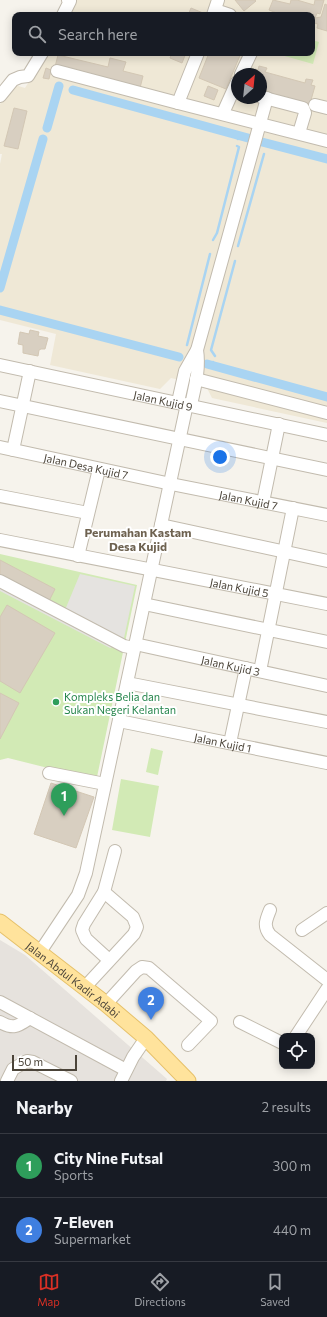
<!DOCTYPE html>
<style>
body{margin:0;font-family:Commissioner,sans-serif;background:#242831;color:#f1f3f6}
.controls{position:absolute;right:12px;bottom:12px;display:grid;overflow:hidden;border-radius:8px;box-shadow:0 2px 10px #0003}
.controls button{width:36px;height:36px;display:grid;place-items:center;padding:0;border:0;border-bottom:1px solid #363941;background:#171b24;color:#f1f3f6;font:20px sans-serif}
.compass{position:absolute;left:231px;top:68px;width:36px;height:36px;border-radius:50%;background:#171b24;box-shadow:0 2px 10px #0003;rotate:27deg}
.scale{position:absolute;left:12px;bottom:10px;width:65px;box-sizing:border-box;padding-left:4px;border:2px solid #4b4439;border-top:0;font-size:11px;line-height:14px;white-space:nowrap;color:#4b4439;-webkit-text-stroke:3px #fff;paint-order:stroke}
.you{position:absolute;left:220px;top:457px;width:14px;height:14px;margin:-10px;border:3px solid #fff;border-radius:50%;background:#1a73e8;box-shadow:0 0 0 6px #1a73e833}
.badge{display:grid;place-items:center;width:26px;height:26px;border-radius:50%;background:#d93025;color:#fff;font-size:13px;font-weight:700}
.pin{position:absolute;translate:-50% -33px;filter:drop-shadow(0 1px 2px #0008)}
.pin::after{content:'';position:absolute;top:21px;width:14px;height:12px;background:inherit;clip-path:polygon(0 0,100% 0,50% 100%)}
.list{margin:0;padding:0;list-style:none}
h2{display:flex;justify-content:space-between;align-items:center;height:52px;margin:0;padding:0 16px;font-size:17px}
h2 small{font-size:13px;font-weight:400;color:#9ea1a6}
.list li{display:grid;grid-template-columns:26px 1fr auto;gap:12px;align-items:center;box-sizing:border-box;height:64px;padding:0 16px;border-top:1px solid #363941}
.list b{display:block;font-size:15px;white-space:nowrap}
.list p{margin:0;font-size:13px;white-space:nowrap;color:#9ea1a6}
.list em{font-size:13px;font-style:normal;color:#9ea1a6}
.icon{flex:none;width:22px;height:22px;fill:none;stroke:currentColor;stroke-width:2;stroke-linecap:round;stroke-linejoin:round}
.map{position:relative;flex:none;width:327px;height:1081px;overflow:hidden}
.search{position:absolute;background:#171b24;box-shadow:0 2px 10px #0003;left:12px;right:12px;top:12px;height:44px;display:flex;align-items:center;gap:10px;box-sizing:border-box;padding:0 14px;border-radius:8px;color:#9ea1a6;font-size:15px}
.sheet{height:180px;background:#171b24}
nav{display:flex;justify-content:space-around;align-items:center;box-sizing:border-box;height:56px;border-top:1px solid #363941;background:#171b24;font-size:11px;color:#9ea1a6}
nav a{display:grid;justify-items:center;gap:2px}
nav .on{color:#d93025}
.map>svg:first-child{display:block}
.industrial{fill:#e6e2dd}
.education{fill:#efe8d6;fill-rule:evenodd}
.green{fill:#d2eab5}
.parking{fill:#e5e3e0}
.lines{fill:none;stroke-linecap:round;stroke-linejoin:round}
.stream{stroke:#a9d4f2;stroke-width:2.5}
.canal{stroke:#a9d4f2;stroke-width:9}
.building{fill:#d8cfc1;stroke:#d3c7b4}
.minor-casing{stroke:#c2bbae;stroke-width:14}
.major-casing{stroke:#e6c16a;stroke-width:17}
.minor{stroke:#fff;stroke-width:12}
.major{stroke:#ffe39c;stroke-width:15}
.leisure-dot{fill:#2e9e5b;stroke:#fff;stroke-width:1.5}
.labels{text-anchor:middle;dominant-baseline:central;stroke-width:4;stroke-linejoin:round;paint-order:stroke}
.street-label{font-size:11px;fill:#4b4439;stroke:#fff}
.leisure-label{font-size:11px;fill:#27864d;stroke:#fff;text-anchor:start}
.neighbourhood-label{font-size:12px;font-weight:bold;fill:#6e6250;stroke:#fff}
</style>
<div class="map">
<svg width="327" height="1081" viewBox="0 0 327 1081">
<rect width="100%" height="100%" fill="#f6f3ec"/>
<path class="industrial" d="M0,940L25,955L167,1079L166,1081H0Z"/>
<path class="education" d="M73,0H327V423L212,398L206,386L171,378L160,389L50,365L56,334L0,320V164L2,154H0V104L15,85L25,88L47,53H312V15H66ZM237,74H261V98H237Z"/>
<path class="green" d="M312,40L319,42L313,64L274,53H312Z
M0,554L137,585L97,777L52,769L8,758L0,760Z
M151,748L163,751L158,775L146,772Z
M121,779L159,786L150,837L112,830Z"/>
<path class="parking" d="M80,574L135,586L124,638L111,634L65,610Z
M0,583L117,645L110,648L0,591Z"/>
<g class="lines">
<path class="stream" d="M238,139L239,135
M213,240L217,233L239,147L237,146
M238,246L264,154
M187,345L210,254
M215,356L211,350L235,261
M212,366L213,362"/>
<path class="canal" d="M73,90L248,138
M47,128L59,86
M262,142L327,159
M0,288L43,139
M0,310L179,357
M207,364L327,397"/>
</g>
<path class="building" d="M235,0H255L256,1L244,11Z
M273,0L290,4L291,0H297L314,5L315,0H324L320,14L317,13L315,18L321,17L325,4L327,5V31L317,28L318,24L314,23L312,29V15H282L269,10Z
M191,8L203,13L202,15H188Z
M172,53H186L182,63L170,58Z
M209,53H241L226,89L199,78Z
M58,55L108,67L110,58L126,62L123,71L143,76L140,88L55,67Z
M259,66L267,68L265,72L305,83L306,79L313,80L311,85L315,86L309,107L261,94V74H253L255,69L258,70Z
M46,68L51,70L49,79L43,78Z
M208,86L218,90L214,100L204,96Z
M14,108L27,111L18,149L4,146Z
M30,330L39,332L38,336L48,338L45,349H41L39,350L38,356L23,353V345L18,344L20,332L29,334Z
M0,560L55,589L49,601L0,576Z
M7,605L55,633L20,693L0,681V617Z
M0,693L19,703L0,739Z
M51,783L94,797L76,848L34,834Z"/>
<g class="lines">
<g class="minor-casing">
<g id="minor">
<path d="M215,10L230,15"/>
<path d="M63,15L70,1L68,0"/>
<path d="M213,15L218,0"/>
<path d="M198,53L178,103L327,141"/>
<path d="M57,71L178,103"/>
<path d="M241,74L251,53"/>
<path d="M0,96L13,80L20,77L28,76L42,53"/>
<path d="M261,97L303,108L305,113L299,133"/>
<path d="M315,105L327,108"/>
<path d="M223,113L237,82"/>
<path id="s1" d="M0,365L327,435"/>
<path d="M196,379L327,413"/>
<path d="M0,401L327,470"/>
<path d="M178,402L185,371L197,350L267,98"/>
<path d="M191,405C195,386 200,369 197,350"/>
<path id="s2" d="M0,447L171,484L327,515"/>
<path d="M13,450L30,371"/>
<path d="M0,496L88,513"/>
<path d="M263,502L279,424"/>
<path d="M161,525L327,561"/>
<path id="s3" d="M0,540L327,604"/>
<path d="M78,556L99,469"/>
<path d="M0,581L124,646L134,648"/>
<path d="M144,604L327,642"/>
<path id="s4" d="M135,644L327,686"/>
<path d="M260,671L293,508"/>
<path d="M127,683L327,722"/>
<path id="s5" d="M119,721L327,763"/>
<path d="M230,743L246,668"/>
<path d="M49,773L105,784"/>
<path d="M270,910C266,920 263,926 270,935L327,980"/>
<path d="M302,930L327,913"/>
<path d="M40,952L78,895L86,873L187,404"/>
<path d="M109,960L86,939L82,930L84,924L104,892L115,851"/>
<path d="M85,987L134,934L137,927L133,917L104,892"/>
<path d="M0,1002L126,1070"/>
<path d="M106,1004L136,971L142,967L149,968L211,1021L188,1045"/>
<path d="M0,1022C14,1030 18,1026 30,1018"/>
<path d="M240,1022L282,1043"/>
<path d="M296,1036L327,989"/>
<path d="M7,1081L13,1069L27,1061L33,1062L71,1081"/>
<path d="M121,1081L133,1057L146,1038"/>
</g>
</g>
<g class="major-casing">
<g id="major">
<path id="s6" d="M0,922L106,1004L146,1038L188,1081"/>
</g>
</g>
<use href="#minor" class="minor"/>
<use href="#major" class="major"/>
</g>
<circle class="leisure-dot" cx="56" cy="702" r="4"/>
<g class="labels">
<g class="street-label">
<text stroke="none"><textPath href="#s1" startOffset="167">Jalan Kujid 9</textPath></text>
<text stroke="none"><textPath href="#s2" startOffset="88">Jalan Desa Kujid 7</textPath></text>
<text stroke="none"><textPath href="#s2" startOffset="254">Jalan Kujid 7</textPath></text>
<text stroke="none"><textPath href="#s3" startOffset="244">Jalan Kujid 5</textPath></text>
<text stroke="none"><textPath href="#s4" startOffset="98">Jalan Kujid 3</textPath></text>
<text stroke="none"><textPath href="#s5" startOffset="106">Jalan Kujid 1</textPath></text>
<text stroke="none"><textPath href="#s6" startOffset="93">Jalan Abdul Kadir Adabi</textPath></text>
</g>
<g class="leisure-label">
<text x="64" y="696">Kompleks Belia dan<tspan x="64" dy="13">Sukan Negeri Kelantan</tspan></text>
</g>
<g class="neighbourhood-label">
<text x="138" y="532">Perumahan Kastam<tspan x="138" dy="14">Desa Kujid</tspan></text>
</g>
</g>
</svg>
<div class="controls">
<button><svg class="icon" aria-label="locate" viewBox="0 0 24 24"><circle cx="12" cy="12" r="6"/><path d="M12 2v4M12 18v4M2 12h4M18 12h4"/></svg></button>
</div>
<svg class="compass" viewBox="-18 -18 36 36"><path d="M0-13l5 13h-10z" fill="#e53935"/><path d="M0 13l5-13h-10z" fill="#9ea1a6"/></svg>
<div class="scale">50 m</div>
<div class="you"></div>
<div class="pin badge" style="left:64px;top:816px;background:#2e9e5b">1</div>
<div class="pin badge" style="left:151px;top:1020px;background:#3f7fe0">2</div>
<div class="search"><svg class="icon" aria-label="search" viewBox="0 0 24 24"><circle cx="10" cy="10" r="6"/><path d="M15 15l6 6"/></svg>Search here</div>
</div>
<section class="sheet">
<h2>Nearby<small>2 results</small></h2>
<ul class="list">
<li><span class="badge" style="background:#2e9e5b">1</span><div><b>City Nine Futsal</b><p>Sports</p></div><em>300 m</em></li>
<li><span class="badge" style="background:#3f7fe0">2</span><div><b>7-Eleven</b><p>Supermarket</p></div><em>440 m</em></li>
</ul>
</section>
<nav>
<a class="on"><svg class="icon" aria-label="map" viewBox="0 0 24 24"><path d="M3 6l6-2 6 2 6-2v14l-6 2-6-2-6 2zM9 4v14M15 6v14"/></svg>Map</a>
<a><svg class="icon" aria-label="directions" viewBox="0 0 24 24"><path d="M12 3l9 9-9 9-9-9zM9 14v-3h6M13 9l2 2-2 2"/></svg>Directions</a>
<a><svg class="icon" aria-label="saved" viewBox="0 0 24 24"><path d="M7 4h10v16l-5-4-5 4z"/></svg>Saved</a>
</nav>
